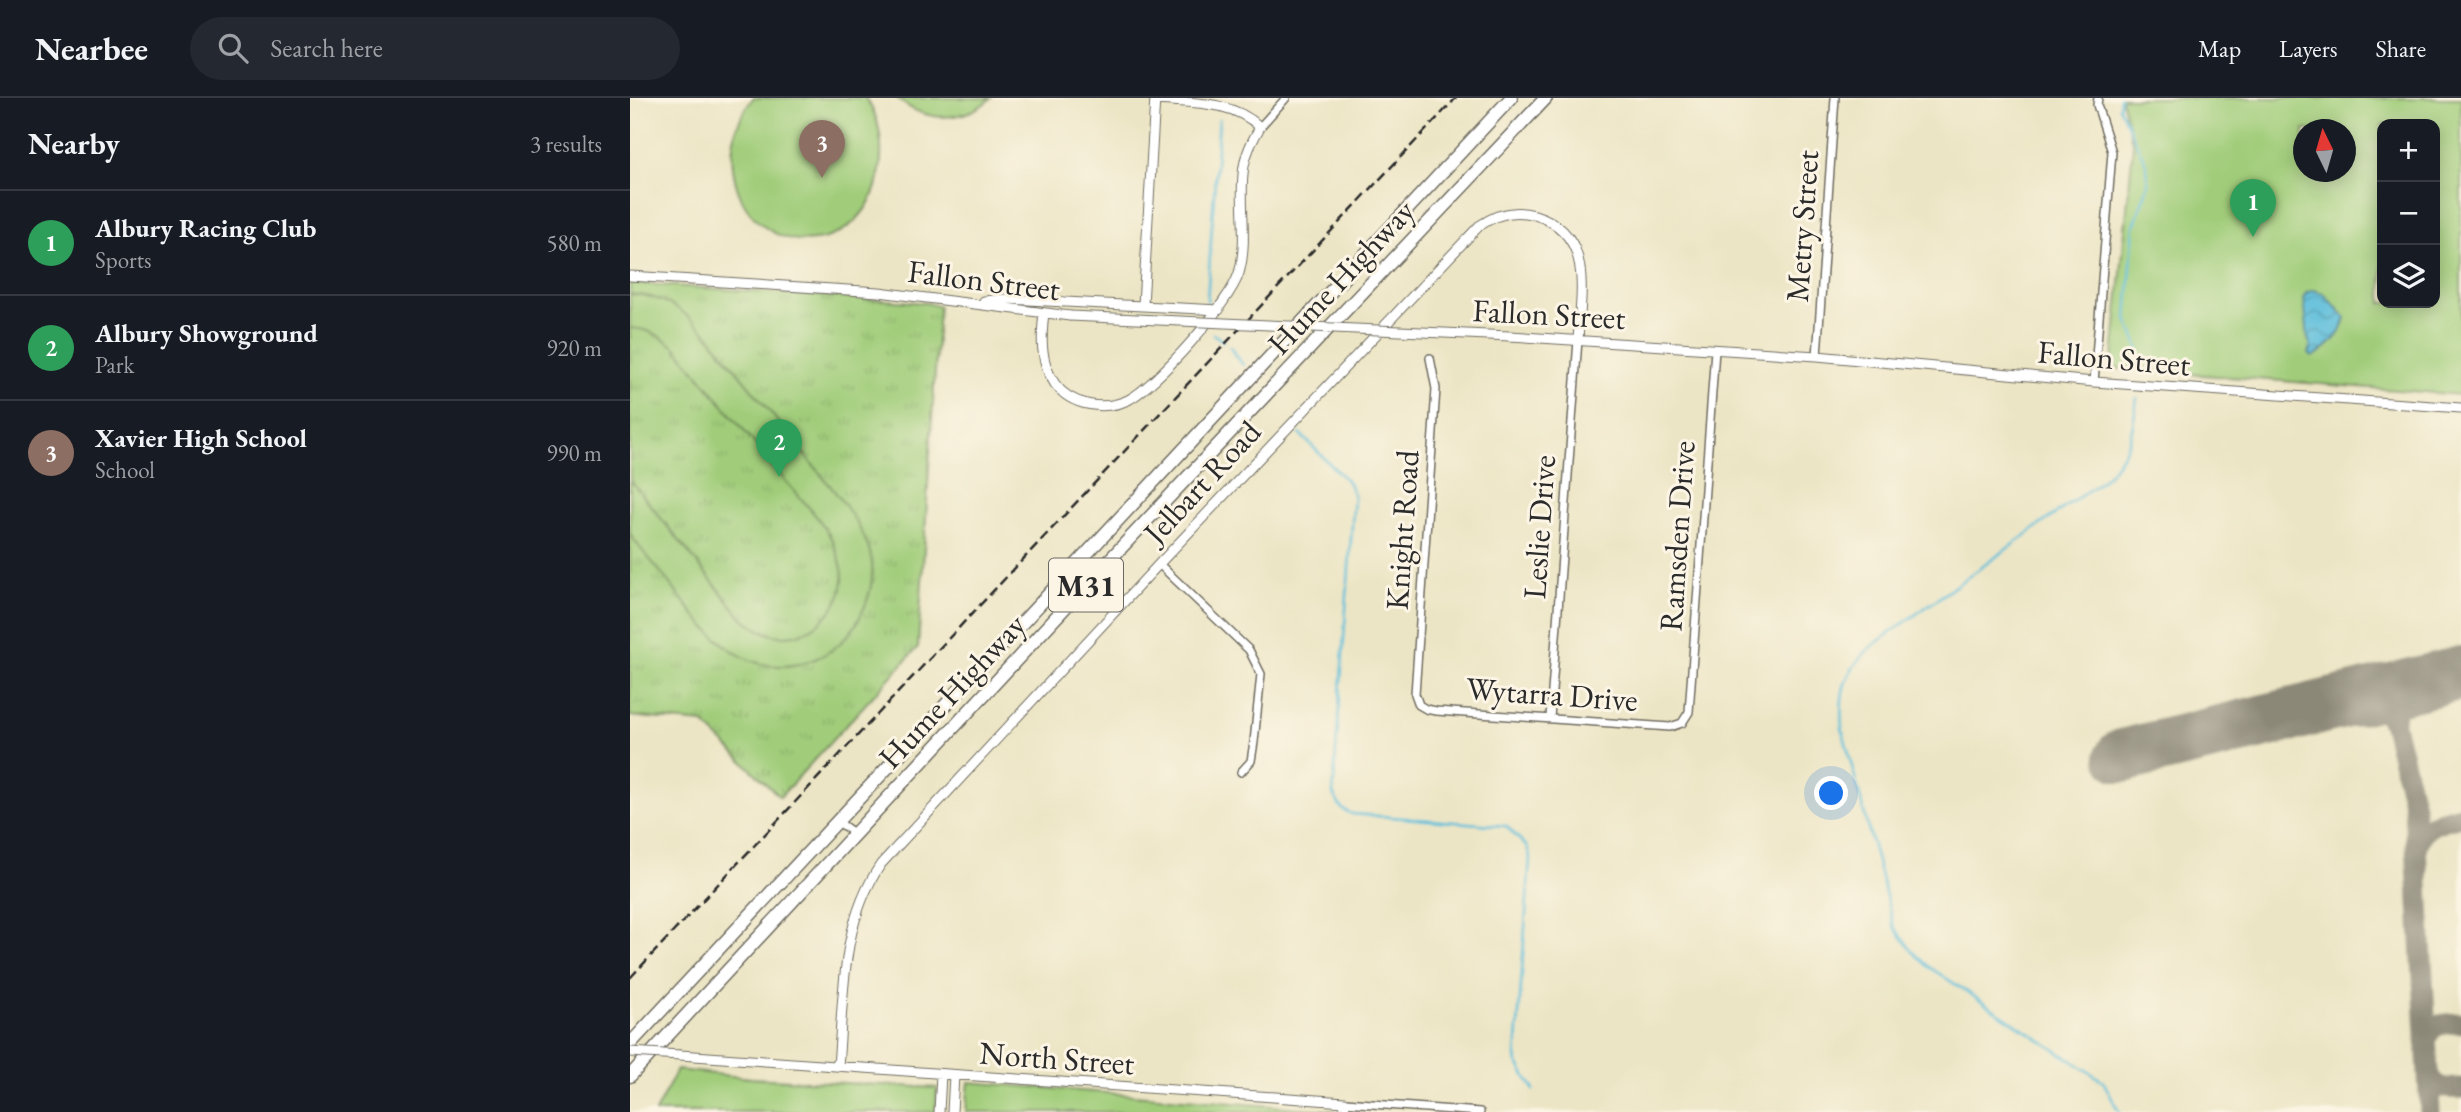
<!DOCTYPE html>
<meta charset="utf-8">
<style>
body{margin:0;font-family:"EB Garamond",serif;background:#242831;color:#f1f3f6}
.controls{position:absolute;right:21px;top:21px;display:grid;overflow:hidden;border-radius:14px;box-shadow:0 4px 18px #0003}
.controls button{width:63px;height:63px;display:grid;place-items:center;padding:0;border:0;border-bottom:2px solid #363941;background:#171b24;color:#f1f3f6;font:35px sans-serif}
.compass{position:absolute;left:1663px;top:21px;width:63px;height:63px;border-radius:50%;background:#171b24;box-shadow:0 4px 18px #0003;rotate:355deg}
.you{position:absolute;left:1202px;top:696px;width:24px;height:24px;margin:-18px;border:5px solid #fff;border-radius:50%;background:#1a73e8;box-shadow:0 0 0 10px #1a73e833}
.badge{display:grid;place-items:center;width:46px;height:46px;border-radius:50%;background:#c8321e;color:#fff;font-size:23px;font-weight:700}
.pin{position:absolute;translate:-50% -58px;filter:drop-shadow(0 2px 4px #0008)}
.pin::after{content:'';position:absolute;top:37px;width:24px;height:21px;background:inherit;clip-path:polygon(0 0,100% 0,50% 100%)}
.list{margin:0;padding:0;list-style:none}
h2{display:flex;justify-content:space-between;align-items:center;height:91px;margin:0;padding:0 28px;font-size:30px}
h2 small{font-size:23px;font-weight:400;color:#9ea1a6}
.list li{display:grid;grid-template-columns:46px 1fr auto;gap:21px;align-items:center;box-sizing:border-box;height:105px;padding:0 28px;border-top:2px solid #363941}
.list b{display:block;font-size:26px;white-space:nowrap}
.list p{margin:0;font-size:23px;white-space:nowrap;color:#9ea1a6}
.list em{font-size:23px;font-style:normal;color:#9ea1a6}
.icon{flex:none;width:38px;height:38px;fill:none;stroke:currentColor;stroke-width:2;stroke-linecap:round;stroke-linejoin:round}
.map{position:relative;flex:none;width:1831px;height:1014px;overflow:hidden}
header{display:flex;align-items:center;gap:42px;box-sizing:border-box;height:98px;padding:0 35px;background:#171b24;border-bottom:2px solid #363941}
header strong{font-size:33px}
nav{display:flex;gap:38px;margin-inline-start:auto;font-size:24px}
.search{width:490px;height:63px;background:#242831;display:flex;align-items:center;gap:18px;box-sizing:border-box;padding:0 24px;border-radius:38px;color:#9ea1a6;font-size:26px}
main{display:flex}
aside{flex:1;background:#171b24}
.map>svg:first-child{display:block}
.park{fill:url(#park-tufts);stroke:#667c52;stroke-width:2}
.pitch{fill:#a1cd7a;stroke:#667c52;stroke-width:2;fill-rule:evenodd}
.water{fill:url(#water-waves);stroke:#447483;stroke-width:2}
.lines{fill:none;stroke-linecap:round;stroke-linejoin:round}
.stream{stroke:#5dbedb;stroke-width:2.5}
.taxiway{stroke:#8c8878;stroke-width:21}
.runway{stroke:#8c8878;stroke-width:54}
.minor-casing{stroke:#6f6c61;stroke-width:10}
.tertiary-casing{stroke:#6f6c61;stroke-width:11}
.motorway-casing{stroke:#6f6c61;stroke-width:15}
.minor{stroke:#fff;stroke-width:7}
.tertiary{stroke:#fff;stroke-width:9}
.motorway{stroke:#fff;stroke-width:12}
.rail{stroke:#2b2b2b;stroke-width:2.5;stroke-dasharray:10 5;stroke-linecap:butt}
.tertiary-bridge-casing{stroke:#6f6c61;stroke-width:11;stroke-linecap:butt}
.tertiary-bridge{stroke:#fff;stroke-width:9}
.labels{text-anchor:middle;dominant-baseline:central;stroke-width:6;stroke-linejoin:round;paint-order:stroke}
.shield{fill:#fcf5e5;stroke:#6a6863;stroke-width:2}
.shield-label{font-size:30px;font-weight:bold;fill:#2b2b2b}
.street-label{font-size:32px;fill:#2b2b2b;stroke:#fcf5e5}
</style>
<header>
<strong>Nearbee</strong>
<div class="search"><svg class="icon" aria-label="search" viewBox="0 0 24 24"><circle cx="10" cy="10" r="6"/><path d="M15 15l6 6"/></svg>Search here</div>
<nav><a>Map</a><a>Layers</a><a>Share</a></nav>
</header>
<main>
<aside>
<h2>Nearby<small>3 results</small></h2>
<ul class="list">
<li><span class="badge" style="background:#2e9e5b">1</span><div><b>Albury Racing Club</b><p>Sports</p></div><em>580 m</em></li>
<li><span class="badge" style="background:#2e9e5b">2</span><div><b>Albury Showground</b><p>Park</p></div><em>920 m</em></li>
<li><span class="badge" style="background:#8d6e63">3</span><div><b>Xavier High School</b><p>School</p></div><em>990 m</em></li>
</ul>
</aside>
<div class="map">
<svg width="1831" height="1014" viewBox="0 0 1831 1014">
<defs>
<pattern id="park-tufts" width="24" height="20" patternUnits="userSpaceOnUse" patternTransform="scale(1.75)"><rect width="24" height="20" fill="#a1cd7a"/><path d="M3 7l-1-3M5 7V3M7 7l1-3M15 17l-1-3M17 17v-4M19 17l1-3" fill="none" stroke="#8bb06a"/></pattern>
<pattern id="water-waves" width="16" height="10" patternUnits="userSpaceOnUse" patternTransform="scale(1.75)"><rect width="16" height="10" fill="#5dbedb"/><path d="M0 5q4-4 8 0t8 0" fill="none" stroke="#4d9bb2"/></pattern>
</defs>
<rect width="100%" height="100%" fill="#fcf5e5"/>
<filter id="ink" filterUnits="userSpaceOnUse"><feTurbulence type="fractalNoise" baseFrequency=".0143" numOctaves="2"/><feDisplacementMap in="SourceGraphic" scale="14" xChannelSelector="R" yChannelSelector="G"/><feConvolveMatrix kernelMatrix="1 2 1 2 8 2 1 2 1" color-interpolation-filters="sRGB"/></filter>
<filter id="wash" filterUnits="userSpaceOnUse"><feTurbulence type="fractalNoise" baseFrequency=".00686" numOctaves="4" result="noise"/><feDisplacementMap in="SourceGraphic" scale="28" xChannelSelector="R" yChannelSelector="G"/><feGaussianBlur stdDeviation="1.57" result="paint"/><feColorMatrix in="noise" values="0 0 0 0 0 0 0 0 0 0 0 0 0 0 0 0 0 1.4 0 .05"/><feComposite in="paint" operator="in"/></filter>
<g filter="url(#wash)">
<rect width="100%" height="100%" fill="#ece5c5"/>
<path class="park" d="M0,185L297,205L309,208L288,549L150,699L73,625L0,618Z"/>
<path class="pitch" d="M123,0H235C251,19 253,49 250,72C234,169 114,164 103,70C100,45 107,20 123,0Z
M267,0H361C334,25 294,25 267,0Z
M1491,0H1831V297L1482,270L1503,47ZM1752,26H1805V205H1752ZM1674,32H1716V74H1674Z
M0,196C34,197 56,214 78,237C112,279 145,320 178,361C200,388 225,415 238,448C247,473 242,496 230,519C221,538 204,553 185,561C114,589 74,529 36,481C29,471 4,445 0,435C0,427 0,393 0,382L108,515C120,528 136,538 155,538C183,537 210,512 213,483C214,470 207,454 202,442C190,419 169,399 152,379C117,336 82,293 46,250C31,238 19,231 0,230Z
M47,972L121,980L307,990L306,1014H25Z
M339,984L704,1013V1014H336Z"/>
<path class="water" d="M1683,192L1693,195L1716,220C1711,238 1698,249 1683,259L1679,256L1681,248L1678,241L1674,200L1676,195Z"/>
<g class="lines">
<path class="stream" d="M1490,0L1489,9L1517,68L1518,87L1504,128L1497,221L1508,248V267
M577,203L589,21
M583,236L593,243
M600,249L613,267
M670,336L719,385L724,398L703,696L712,711L722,716L876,728L897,749L900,759L886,958L887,964L904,992
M1489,1014L1473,983L1299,869L1283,854L1264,829L1212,630C1209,592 1214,574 1242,548L1474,381C1501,352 1502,338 1507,300"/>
<path class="taxiway" d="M1662,616L1724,602H1736L1754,610L1764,627L1784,708L1800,1014
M1764,627C1761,587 1801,583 1831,575
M1786,751C1790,726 1810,723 1831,718
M1796,943C1800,924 1815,926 1831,925
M1798,974C1803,991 1815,991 1831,990"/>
<path class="runway" d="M1492,658L1831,575"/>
</g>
</g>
<g filter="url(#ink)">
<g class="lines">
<g class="minor-casing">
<path id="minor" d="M630,29L656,0
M1187,258L1205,0
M800,260L806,291L785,596L789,607L796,611L806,613L1040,629L1052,625L1059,614L1085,252
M1464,284L1482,54L1467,7L1468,0
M529,466L619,552L631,576L624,644L621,663L611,674
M920,620L948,242
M207,723L225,736
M715,1004L850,1014"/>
</g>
<g class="tertiary-casing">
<path id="tertiary" d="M0,178L249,194L440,218
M354,203L376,201L589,212
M513,207L525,0
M414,215C411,240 410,264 425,286C441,308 474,313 498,302C526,288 600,205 609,175C619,140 608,104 614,68C616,54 623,42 630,29C601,2 563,5 525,2
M880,238L1187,258L1464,284L1831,310
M50,957L715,1004L714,1014
M208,968C214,899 210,826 251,766L529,466L849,128C866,116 885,111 905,117C964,135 951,194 948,242
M309,1014L311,976
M322,1014L324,977"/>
</g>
<g class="motorway-casing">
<path id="motorway" d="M0,946L881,0
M0,978L454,489L916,0"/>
</g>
<use href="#minor" class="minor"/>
<use href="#tertiary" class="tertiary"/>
<use href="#motorway" class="motorway"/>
<path class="rail" d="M0,880L826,0"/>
<g class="tertiary-bridge-casing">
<path id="tertiary-bridge" d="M440,218L880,238
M0,954L50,957"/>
</g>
<use href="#tertiary-bridge" class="tertiary-bridge"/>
</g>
</g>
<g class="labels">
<rect class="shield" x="419" y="460.5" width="74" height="53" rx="5"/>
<g class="shield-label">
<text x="456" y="487">M31</text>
</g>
<g class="street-label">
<text transform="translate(1172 128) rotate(-86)">Metry Street</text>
<text transform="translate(711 179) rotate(-47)">Hume Highway</text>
<text transform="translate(354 182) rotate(7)">Fallon Street</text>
<text transform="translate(919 216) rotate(3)">Fallon Street</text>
<text transform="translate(1484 260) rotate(5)">Fallon Street</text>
<text transform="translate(572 384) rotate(-47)">Jelbart Road</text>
<text transform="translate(909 429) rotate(-86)">Leslie Drive</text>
<text transform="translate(772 432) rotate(-86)">Knight Road</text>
<text transform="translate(1047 438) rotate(-86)">Ramsden Drive</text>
<text transform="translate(322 593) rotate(-47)">Hume Highway</text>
<text transform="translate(922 596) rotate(4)">Wytarra Drive</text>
<text transform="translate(427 960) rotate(4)">North Street</text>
</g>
</g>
</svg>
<div class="controls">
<button>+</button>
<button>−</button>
<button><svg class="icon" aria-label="layers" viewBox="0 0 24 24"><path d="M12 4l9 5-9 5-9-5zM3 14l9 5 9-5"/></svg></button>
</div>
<svg class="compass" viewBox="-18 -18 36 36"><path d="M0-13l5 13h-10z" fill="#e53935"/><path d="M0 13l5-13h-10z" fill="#9ea1a6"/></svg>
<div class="you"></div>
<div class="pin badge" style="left:1623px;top:139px;background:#2e9e5b">1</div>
<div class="pin badge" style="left:149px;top:379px;background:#2e9e5b">2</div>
<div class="pin badge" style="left:192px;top:80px;background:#8d6e63">3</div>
</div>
</main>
